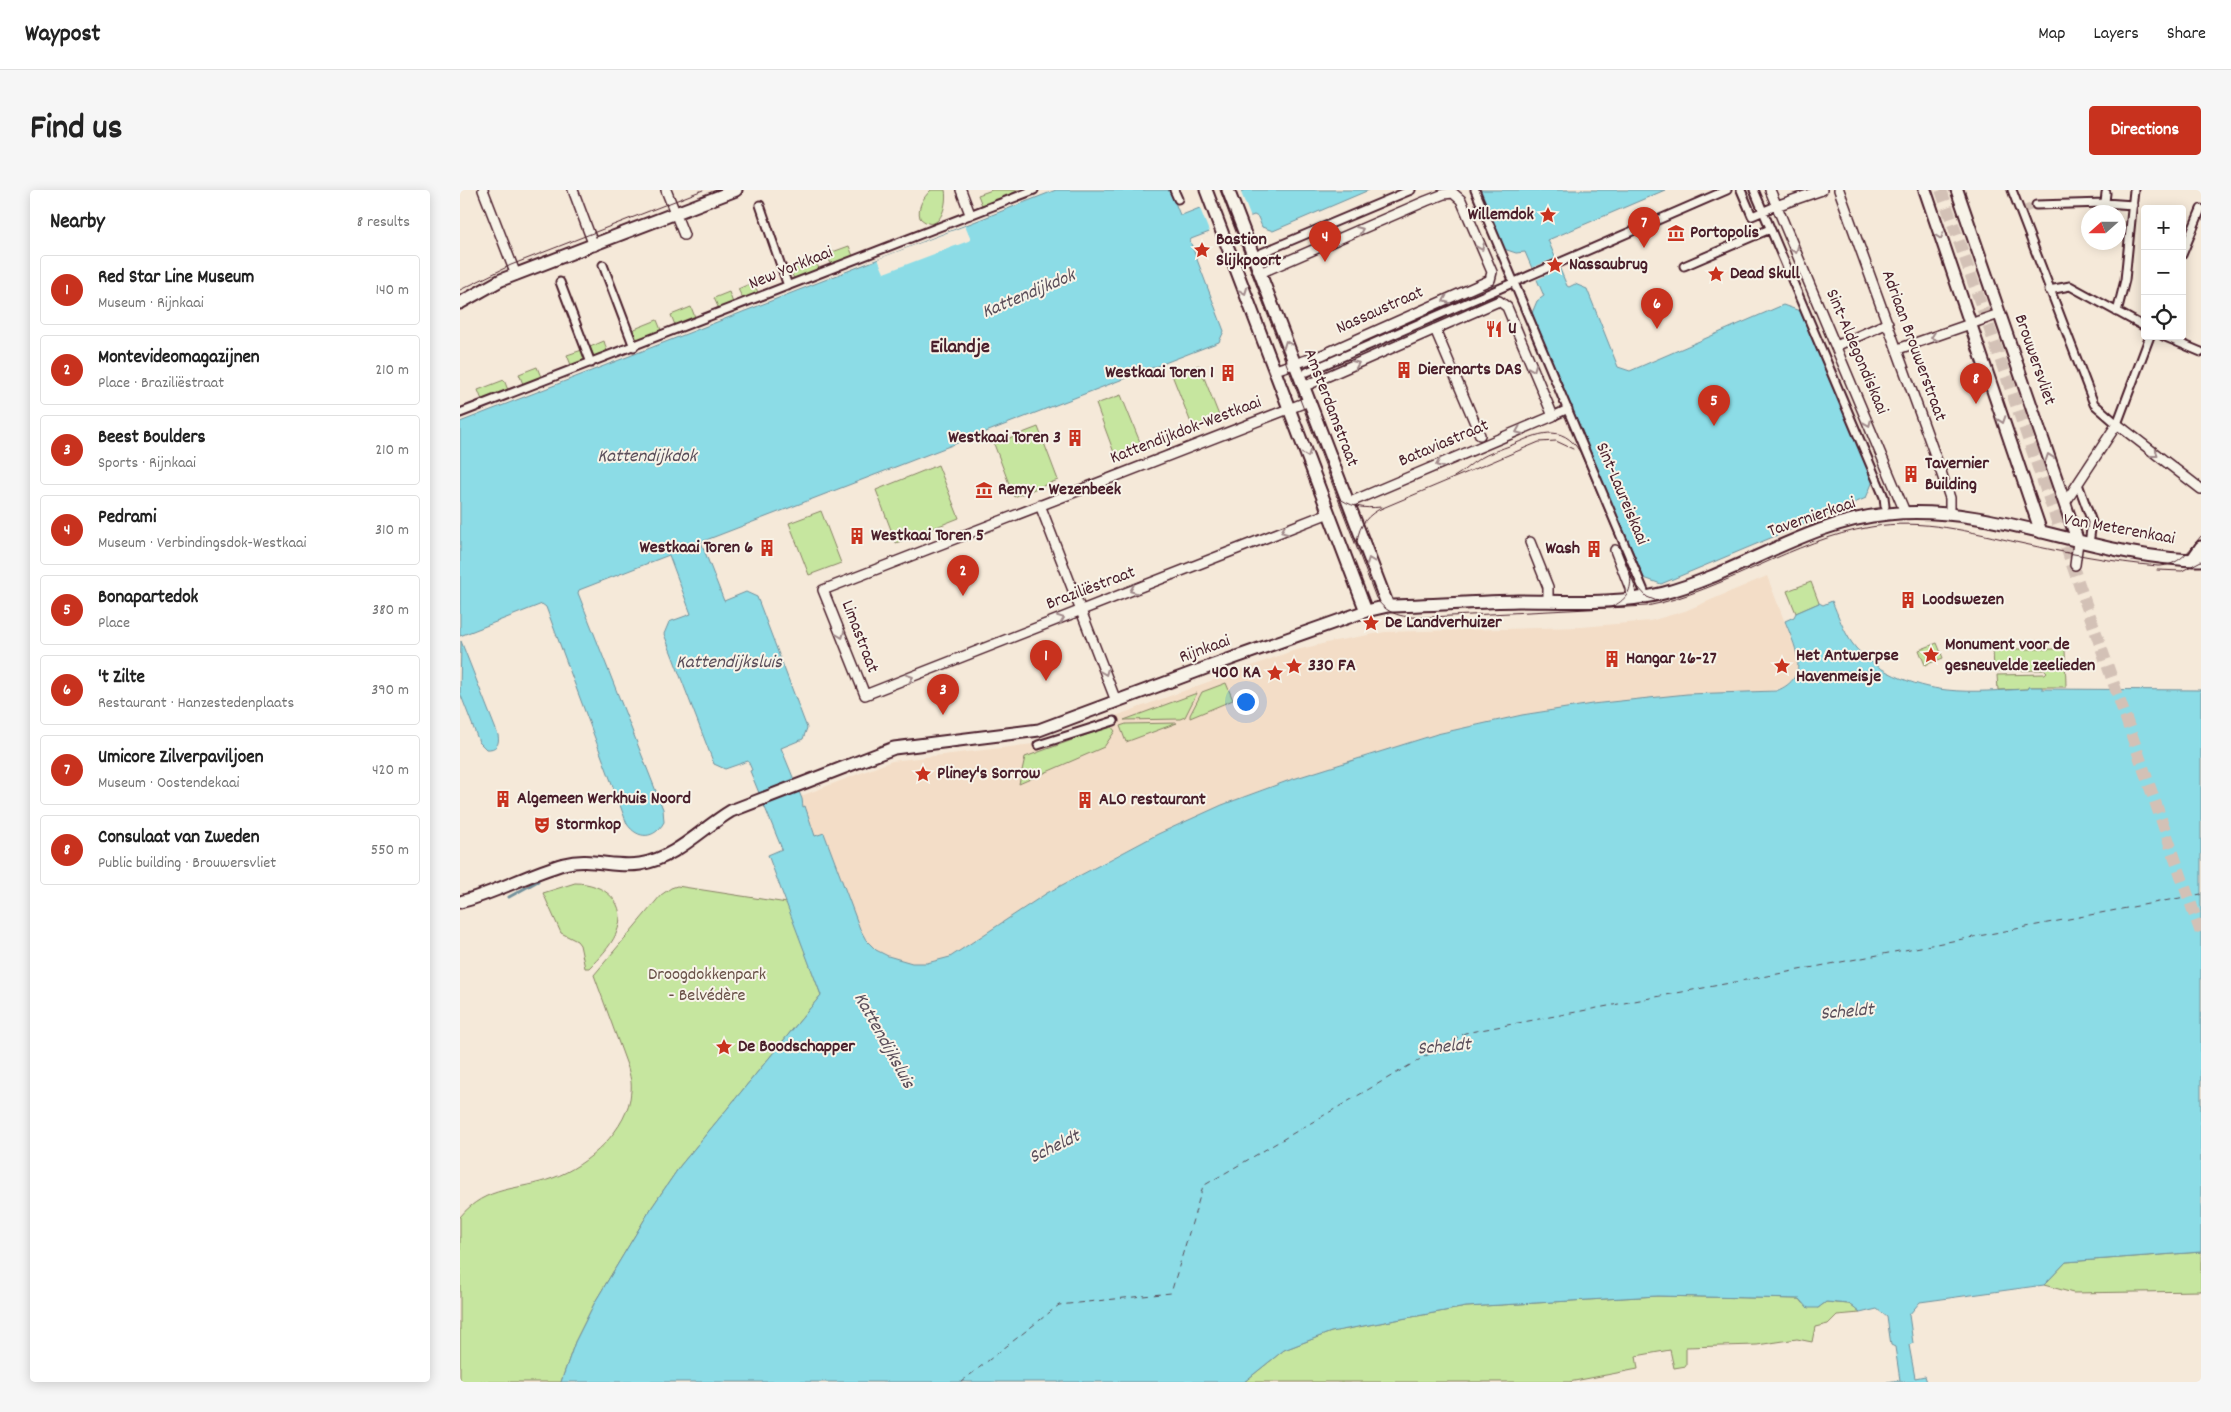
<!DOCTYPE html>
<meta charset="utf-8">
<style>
body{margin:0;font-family:Dekko,sans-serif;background:#f6f6f6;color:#222}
.controls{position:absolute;right:15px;top:15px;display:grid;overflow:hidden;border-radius:5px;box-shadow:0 2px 12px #0003}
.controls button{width:45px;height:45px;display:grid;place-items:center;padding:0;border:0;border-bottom:1px solid #e0e0e0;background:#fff;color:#222;font:25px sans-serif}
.compass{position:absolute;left:1621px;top:15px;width:45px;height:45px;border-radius:50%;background:#fff;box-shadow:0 2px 12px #0003;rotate:249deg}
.you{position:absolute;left:785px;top:511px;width:18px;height:18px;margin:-12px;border:4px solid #fff;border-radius:50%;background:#1a73e8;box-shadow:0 0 0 8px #1a73e833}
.badge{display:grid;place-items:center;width:32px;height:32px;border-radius:50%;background:#c8321e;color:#fff;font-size:16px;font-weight:700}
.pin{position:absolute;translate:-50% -41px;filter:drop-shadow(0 1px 2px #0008)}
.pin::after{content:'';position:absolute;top:26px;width:18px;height:15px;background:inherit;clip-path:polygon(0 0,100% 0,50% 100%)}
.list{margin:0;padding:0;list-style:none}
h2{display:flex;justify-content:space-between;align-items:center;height:65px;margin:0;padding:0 20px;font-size:21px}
h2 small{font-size:16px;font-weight:400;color:#767676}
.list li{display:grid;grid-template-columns:32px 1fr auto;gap:15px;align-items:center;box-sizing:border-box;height:70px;margin:0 10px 10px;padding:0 10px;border:1px solid #e0e0e0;border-radius:5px}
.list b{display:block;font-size:19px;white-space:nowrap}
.list p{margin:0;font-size:16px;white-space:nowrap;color:#767676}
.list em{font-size:16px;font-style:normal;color:#767676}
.icon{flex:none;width:28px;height:28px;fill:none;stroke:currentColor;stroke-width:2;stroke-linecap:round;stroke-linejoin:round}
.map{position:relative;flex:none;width:1741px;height:1192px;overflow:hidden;border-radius:5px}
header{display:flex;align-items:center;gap:30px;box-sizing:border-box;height:70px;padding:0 25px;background:#fff;border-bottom:1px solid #e0e0e0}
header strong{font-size:24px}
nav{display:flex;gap:28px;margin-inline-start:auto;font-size:18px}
.intro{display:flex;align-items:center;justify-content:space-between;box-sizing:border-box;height:120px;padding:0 30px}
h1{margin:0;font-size:35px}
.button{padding:12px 22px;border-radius:5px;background:#c8321e;color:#fff;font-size:18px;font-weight:700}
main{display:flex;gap:30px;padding:0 30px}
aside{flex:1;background:#fff;border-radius:5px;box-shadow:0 2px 12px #0003}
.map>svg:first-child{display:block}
.built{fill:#f3ddc7}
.green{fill:#c6e69f;stroke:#888265}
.water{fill:#8cdce6;stroke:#72909b}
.pier{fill:#f5e9d9}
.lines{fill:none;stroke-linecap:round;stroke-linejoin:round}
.stream{stroke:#72909b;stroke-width:3}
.ferry{stroke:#5a4e5a;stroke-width:1;stroke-dasharray:6 5;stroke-linecap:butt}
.pedestrian-tunnel{stroke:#d3c1b6;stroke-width:7;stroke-dasharray:7 3.5;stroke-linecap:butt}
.secondary-tunnel{stroke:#d3c1b6;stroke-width:12;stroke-dasharray:12 6;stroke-linecap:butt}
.pedestrian-casing{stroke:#4a1f2b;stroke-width:11}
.minor-casing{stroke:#4a1f2b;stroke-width:12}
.tertiary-casing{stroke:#4a1f2b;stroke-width:15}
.pedestrian{stroke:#f7f3e8;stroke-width:7}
.minor{stroke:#f7f3e8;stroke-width:9}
.tertiary{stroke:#f7f3e8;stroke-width:11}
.tram{stroke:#4a1f2b;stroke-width:1}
.oneway{stroke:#a0898a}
.labels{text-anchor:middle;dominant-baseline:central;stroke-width:4;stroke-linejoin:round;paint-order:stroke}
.poi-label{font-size:18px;font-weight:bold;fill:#4a1f2b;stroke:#f7f3e8;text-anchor:start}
.street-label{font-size:18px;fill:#4a1f2b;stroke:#f7f3e8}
.park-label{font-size:18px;fill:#695148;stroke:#f7f3e8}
.water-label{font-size:19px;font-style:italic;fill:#5a4e5a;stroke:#f7f3e8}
.quarter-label{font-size:20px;font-weight:bold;fill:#4a1f2b;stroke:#f7f3e8}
</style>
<header>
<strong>Waypost</strong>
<nav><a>Map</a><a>Layers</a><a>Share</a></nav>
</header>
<div class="intro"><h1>Find us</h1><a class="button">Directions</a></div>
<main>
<aside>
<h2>Nearby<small>8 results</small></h2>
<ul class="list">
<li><span class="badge">1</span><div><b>Red Star Line Museum</b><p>Museum · Rijnkaai</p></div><em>140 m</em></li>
<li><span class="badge">2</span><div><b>Montevideomagazijnen</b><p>Place · Braziliëstraat</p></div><em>210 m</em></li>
<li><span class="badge">3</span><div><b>Beest Boulders</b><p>Sports · Rijnkaai</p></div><em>210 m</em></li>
<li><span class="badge">4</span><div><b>Pedrami</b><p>Museum · Verbindingsdok-Westkaai</p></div><em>310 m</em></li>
<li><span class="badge">5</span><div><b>Bonapartedok</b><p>Place</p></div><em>380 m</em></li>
<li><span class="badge">6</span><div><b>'t Zilte</b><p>Restaurant · Hanzestedenplaats</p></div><em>390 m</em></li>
<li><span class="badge">7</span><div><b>Umicore Zilverpaviljoen</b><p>Museum · Oostendekaai</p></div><em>420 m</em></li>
<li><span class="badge">8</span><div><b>Consulaat van Zweden</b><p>Public building · Brouwersvliet</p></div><em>550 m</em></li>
</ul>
</aside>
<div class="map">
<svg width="1741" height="1192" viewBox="0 0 1741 1192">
<rect width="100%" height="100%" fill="#f5e9d9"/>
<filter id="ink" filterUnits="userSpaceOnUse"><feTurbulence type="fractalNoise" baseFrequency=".02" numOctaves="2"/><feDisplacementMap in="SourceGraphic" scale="10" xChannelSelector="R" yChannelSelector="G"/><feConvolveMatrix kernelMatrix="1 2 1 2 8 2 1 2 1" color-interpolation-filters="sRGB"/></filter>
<g filter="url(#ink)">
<path class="built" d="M1307,386L1339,469L1338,477L1334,489L1322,498L1308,501L1132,514L1062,525L977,544L830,590L762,615L698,644L639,674L490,767L467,773H452L439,771L416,760L406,750L400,740L364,643L355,647L345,617H343L341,610V606L432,571L582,553L832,461L875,451L925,442L1122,437L1190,431L1225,421Z"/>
<path class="green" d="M471,0H485C488,15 479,46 460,28C457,17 463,8 471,0Z
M532,0H569L523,18L518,5Z
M389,56L393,66L371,74L367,64Z
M355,69L359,79L334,89L330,79Z
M294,92L298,103L283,109L278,99Z
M269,102L273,113L259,119L254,108Z
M231,117L235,127L215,135L211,125Z
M197,130L201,140L176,150L172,140Z
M144,151L147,161L134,166L130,157Z
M122,160L126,170L111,175L107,165Z
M739,175L760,228L733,238L712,185Z
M77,177L81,187L63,194L59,184Z
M44,190L48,200L22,210L18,200Z
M661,205L682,257L656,268L636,214Z
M578,237L598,290L554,307L534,254Z
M478,275L499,328L436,353L416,300Z
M361,321L381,373L349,385L329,333Z
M1351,392L1359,413L1336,423L1327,401Z
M1477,453L1483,468L1465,475L1459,460Z
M1533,459H1605L1606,497H1568V499L1538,500L1537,485L1585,484L1587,482L1585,480L1534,481Z
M766,493L773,510L730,528V525L742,502Z
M737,503L725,527L720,529L664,530Z
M717,533L666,552L660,536L666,534Z
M651,536L655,541L644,557L559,594L565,567Z
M115,693C144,693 170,713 156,744C150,757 139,768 129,778H125L120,755L117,751L101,743L83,703Z
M217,696L327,713L361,805L220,976L192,1017L135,1112L115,1152L101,1192H0V1027C26,995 58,1001 93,988C127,976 169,939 171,901C172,893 170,886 168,878L134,785L201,705L211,698Z
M1741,1062V1101L1613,1103L1584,1095L1606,1072Z
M1197,1106L1340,1109L1343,1113L1358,1118L1366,1112L1389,1114L1400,1123L1377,1125L1368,1134L1355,1137L1352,1152L1337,1149L1297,1155L1226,1157V1176L1214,1178L1210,1160L1176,1166L1178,1179L1109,1192H784L824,1160L871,1142L1006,1117Z"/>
<path class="water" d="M596,0H710L720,25H722L785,0H909L813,41L802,37L798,27L794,25L731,49L730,51L764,141L759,152L241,352L264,411L286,402L297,407L347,538L343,549L321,558L342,609L343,617L345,616L355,646L364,643L400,739L406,750L416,760L428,766L452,773H467L490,767L587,703L698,644L762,615L830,590L977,544L1062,525L1132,514L1227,504L1316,501C1352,487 1335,457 1325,431L1334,427L1336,423L1359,413L1363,415L1372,411C1378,425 1383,440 1392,453C1411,480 1455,497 1487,500C1513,503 1541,500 1568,499V497H1582V499L1741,500V1062L1606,1072L1584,1095L1460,1112L1449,1125L1453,1153L1449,1155L1455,1188L1465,1186L1467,1192H1427L1440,1190L1435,1157L1431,1155L1427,1127L1417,1119L1400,1123L1389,1114L1366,1112L1358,1118H1348L1340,1109L1197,1106L1006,1117L871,1142L824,1160L784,1192H101L115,1152L135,1112L192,1017L220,976L361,805L308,665L322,659L290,581L292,580L288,571L265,579L254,574L204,444L209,432L231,424L209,365L119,400L118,403L203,619L204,632C195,649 178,650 167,634L86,417L82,414L0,446V232Z
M1019,0H1205L1088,50L1107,96L1109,97L1115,94L1127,99L1158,177L1170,181L1323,115L1340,121L1413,291L1406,308L1201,394L1184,388L1072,123L1077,111L1084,106L1065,62L1056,63L1044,59Z
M1,451L38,545C40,554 36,560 26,559L19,552L0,503Z"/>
<path class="pier" d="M780,0L791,28L750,44L739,16Z
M505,36L511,50L424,83L418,69Z
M1098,67L1102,78L1076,90L1071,78Z"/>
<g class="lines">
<path class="stream" d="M49,707L78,691"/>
<path class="ferry" d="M501,1192L599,1115L711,1103L743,996L1005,843L1741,704"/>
<path class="pedestrian-tunnel" d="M1565,19L1576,15"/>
<path class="secondary-tunnel" d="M1481,0L1741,743"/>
<g class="pedestrian-casing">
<path id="pedestrian" d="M714,0L718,9
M1015,0L1184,401
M1281,0L1292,26L1316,16
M1294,0L1424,307L1425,316
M1552,0L1634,214L1657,234L1690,146
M300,15L328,96
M1576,15L1645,13L1673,15
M1644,21L1646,3
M799,64L951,0
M1722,65L1741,19
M143,75L174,157
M1224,76L1310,39
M100,92L131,173
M1589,100L1610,96L1685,137
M1657,122L1665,90L1674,0
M1703,146L1741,162
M847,182L1267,0
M0,223L574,0
M1093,226L1108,219
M1618,294L1632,332L1629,354
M578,555L654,531"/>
</g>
<g class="minor-casing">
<path id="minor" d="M23,0L56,85
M113,0L134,56
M206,0L224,45
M501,0L510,24
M1310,0L1445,322
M1379,0L1480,279L1490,308V324
M1316,16L1362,0
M800,83L966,11L984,4L993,3L1001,10L1032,82L1030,90L862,165L815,180
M975,139L1020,245
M1376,156L1428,133
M1438,159L1539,124
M843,197L1039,111L1047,117L1093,226L888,313
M849,211L363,400L405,505L869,323
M1605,313L1657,234L1741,299
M580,315L656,511
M1070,352L1088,397V411
M1155,360L1170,398L1171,408
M1615,375L1618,352"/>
</g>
<g class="tertiary-casing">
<path id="tertiary" d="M746,0L906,421
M768,0L928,416
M1465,0L1581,342
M1497,0L1618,352
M0,113L41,90L276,0
M1732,370L1741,357
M0,712C36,703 68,684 104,674C130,667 154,678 180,674C216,668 241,639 271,621L434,558L579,540L751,476L906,421L928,416C972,415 1015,412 1058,411C1106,411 1157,415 1204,403C1280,383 1348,331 1428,324C1534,313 1635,369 1741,370"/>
</g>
<use href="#pedestrian" class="pedestrian"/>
<use href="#minor" class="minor"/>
<use href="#tertiary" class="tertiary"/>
<path class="tram" d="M760,0L916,408C929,428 949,428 971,427L1187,416C1264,401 1332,350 1411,337C1461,328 1511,342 1560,353C1606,363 1652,372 1698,376C1719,376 1729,361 1741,346
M0,100L51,75L243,0
M994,287C1003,282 1010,274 1019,269C1029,263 1041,259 1052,255C1077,244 1102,232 1120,262L1177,396L1187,407L1202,413
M876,306C890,317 903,319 921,317
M897,356C897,340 904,328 918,320L1079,252L1096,251L1113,259
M1697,380L1722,381L1741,371
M1151,417C1166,411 1173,400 1170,384"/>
</g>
<defs><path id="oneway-chevron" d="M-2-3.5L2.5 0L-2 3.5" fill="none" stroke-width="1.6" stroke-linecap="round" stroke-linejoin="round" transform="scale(1.25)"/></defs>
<g class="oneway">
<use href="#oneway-chevron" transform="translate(900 40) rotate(-23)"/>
<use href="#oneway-chevron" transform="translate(1480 46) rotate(72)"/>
<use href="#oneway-chevron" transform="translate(1021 57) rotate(67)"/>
<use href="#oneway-chevron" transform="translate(1335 60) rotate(67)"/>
<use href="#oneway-chevron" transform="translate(784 101) rotate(69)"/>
<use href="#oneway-chevron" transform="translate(986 110) rotate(156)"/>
<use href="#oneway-chevron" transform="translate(1474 147) rotate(161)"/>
<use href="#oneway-chevron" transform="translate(827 154) rotate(-111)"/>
<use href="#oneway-chevron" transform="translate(896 174) rotate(-24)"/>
<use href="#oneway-chevron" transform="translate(1073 178) rotate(67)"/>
<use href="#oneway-chevron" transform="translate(1542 230) rotate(71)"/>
<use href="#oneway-chevron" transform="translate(1408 233) rotate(67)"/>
<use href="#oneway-chevron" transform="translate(1059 241) rotate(157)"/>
<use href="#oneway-chevron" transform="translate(847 264) rotate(69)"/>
<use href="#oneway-chevron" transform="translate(1695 264) rotate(38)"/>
<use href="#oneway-chevron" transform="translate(1589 267) rotate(-109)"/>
<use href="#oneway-chevron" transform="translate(979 274) rotate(157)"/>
<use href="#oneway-chevron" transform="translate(824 341) rotate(158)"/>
<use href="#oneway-chevron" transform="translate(910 371) rotate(-111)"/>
<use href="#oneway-chevron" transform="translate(673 400) rotate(158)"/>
<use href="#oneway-chevron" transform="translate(601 429) rotate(-21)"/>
<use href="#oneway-chevron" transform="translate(381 445) rotate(69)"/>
<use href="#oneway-chevron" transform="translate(645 482) rotate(69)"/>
<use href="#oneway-chevron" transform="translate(450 488) rotate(-21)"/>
</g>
</g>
<defs>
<g id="sight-bare" transform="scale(1.35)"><path d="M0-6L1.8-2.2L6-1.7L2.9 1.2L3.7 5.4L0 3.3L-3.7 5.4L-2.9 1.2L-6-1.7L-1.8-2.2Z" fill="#c8321e" stroke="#f7f3e8" stroke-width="2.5" paint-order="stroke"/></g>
<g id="museum-bare" transform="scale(1.35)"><path d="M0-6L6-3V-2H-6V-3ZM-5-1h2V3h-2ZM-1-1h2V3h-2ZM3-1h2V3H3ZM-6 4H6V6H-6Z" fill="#c8321e" stroke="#f7f3e8" stroke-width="2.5" paint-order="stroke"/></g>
<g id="restaurant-bare" transform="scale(1.35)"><path d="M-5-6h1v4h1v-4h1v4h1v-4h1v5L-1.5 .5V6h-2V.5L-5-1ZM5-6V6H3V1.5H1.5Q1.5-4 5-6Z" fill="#c8321e" stroke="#f7f3e8" stroke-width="2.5" paint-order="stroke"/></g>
<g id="building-bare" transform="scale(1.35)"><path d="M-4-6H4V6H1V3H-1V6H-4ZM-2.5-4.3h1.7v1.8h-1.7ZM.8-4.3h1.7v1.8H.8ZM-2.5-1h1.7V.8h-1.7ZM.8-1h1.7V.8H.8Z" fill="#c8321e" stroke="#f7f3e8" stroke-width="2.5" paint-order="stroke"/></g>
<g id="theatre-bare" transform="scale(1.35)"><path d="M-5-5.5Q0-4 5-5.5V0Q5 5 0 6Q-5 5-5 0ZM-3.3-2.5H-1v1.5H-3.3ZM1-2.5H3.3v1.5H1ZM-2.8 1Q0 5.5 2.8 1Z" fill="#c8321e" stroke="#f7f3e8" stroke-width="2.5" paint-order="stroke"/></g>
</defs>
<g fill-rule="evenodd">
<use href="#sight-bare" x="1088" y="25"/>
<use href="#museum-bare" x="1216" y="43"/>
<use href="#sight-bare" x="742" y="60"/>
<use href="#sight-bare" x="1095" y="75"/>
<use href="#sight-bare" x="1256" y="84"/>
<use href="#restaurant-bare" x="1034" y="139"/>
<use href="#building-bare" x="944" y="180"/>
<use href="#building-bare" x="768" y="183"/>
<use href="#building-bare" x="615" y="248"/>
<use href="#building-bare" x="1451" y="284"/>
<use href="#museum-bare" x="524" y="300"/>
<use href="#building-bare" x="397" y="346"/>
<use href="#building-bare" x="307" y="358"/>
<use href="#building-bare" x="1134" y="359"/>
<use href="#building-bare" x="1448" y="410"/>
<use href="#sight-bare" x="911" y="433"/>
<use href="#sight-bare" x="1471" y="465"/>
<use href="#building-bare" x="1152" y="469"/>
<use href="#sight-bare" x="834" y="476"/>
<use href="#sight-bare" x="1322" y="476"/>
<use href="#sight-bare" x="815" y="483"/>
<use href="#sight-bare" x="463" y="584"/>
<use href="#building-bare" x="43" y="609"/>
<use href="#building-bare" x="625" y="610"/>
<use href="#theatre-bare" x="82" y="635"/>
<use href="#sight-bare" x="264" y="857"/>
</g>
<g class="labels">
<g class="poi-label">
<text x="1074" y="25" text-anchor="end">Willemdok</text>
<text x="1230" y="43">Portopolis</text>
<text x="756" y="50">Bastion<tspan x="756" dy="21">Slijkpoort</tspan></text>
<text x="1109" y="75">Nassaubrug</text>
<text x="1270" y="84">Dead Skull</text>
<text x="1048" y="139">U</text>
<text x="958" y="180">Dierenarts DAS</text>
<text x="754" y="183" text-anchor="end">Westkaai Toren 1</text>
<text x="601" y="248" text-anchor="end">Westkaai Toren 3</text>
<text x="1465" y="274">Tavernier<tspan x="1465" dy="21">Building</tspan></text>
<text x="538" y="300">Remy - Wezenbeek</text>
<text x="411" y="346">Westkaai Toren 5</text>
<text x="293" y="358" text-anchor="end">Westkaai Toren 6</text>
<text x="1120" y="359" text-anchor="end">Wash</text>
<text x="1462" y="410">Loodswezen</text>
<text x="925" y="433">De Landverhuizer</text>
<text x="1485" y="455">Monument voor de<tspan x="1485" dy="21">gesneuvelde zeelieden</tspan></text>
<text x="1336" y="466">Het Antwerpse<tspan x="1336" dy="21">Havenmeisje</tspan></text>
<text x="1166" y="469">Hangar 26-27</text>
<text x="848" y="476">330 FA</text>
<text x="801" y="483" text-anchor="end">400 KA</text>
<text x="477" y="584">Pliney's Sorrow</text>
<text x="57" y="609">Algemeen Werkhuis Noord</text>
<text x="639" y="610">ALO restaurant</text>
<text x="96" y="635">Stormkop</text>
<text x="278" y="857">De Boodschapper</text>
</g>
<g class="street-label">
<text transform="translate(331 79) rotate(-22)">New Yorkkaai</text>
<text transform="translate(920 121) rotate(-24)">Nassaustraat</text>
<text transform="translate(1453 156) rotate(70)">Adriaan Brouwerstraat</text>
<text transform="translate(1396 162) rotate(67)">Sint-Aldegondiskaai</text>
<text transform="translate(1574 170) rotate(71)">Brouwersvliet</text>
<text transform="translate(870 218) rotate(69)">Amsterdamstraat</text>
<text transform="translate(726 241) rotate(-21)">Kattendijkdok-Westkaai</text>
<text transform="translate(984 254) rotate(-23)">Bataviastraat</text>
<text transform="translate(1161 304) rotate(67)">Sint-Laureiskaai</text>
<text transform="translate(1352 328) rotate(-19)">Tavernierkaai</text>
<text transform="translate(1659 340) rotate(10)">Van Meterenkaai</text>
<text transform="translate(631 399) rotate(-21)">Braziliëstraat</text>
<text transform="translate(399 447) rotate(69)">Limastraat</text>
<text transform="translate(745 460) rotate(-20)">Rijnkaai</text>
</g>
<g class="park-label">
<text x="247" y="785">Droogdokkenpark<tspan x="247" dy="21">- Belvédère</tspan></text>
</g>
<g class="water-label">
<text transform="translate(569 105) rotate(-23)">Kattendijkdok</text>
<text x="187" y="267">Kattendijkdok</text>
<text x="269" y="473">Kattendijksluis</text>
<text transform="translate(1387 823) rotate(-5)">Scheldt</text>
<text transform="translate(423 851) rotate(61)">Kattendijksluis</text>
<text transform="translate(984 858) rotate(-5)">Scheldt</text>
<text transform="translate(595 958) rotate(-26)">Scheldt</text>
</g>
<g class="quarter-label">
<text x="500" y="158">Eilandje</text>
</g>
</g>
</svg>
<div class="controls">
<button>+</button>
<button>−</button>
<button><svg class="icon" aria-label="locate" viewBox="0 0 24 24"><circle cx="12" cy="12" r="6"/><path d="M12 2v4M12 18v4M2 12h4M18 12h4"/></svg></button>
</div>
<svg class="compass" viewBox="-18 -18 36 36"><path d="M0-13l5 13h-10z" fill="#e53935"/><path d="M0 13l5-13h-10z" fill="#767676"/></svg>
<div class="you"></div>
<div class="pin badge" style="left:586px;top:491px">1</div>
<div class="pin badge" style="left:503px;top:406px">2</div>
<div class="pin badge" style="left:483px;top:525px">3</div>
<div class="pin badge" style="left:865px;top:72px">4</div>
<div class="pin badge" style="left:1254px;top:236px">5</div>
<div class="pin badge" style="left:1197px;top:139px">6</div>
<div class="pin badge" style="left:1184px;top:58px">7</div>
<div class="pin badge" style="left:1516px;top:214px">8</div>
</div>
</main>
